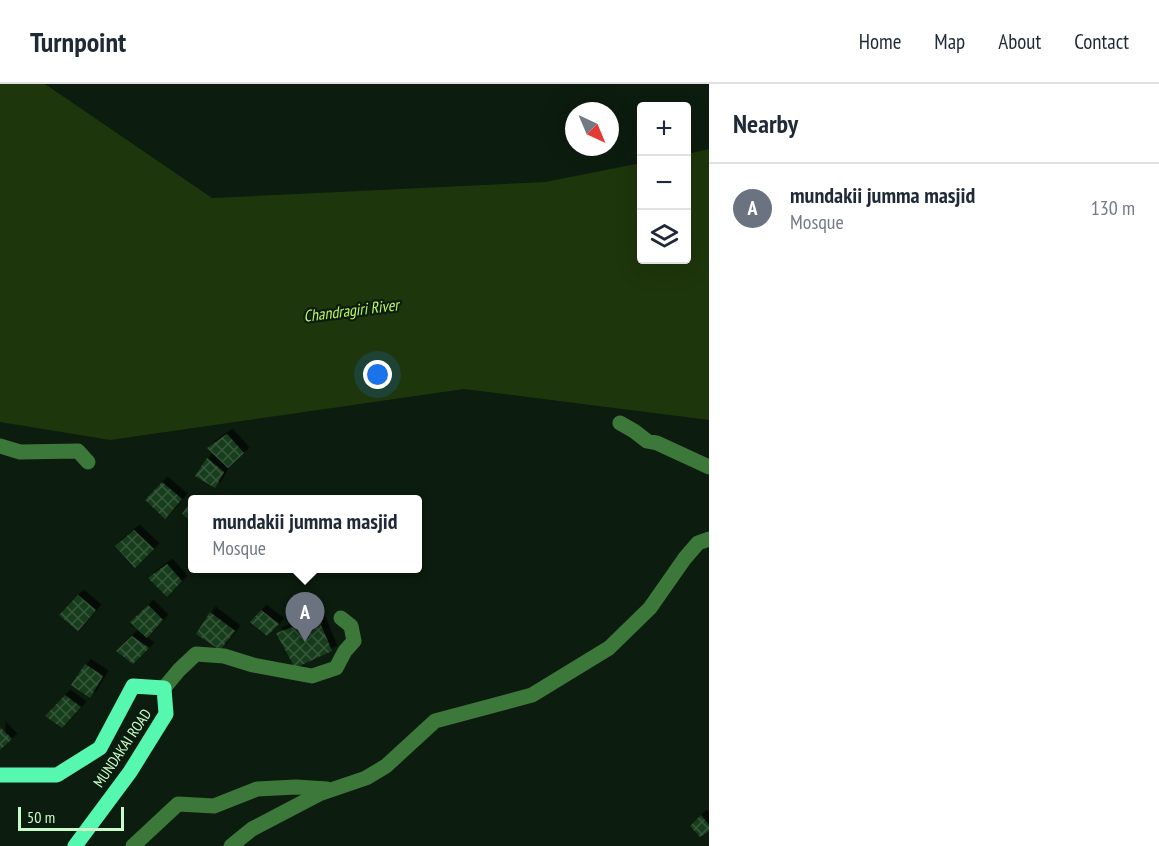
<!DOCTYPE html>
<meta charset="utf-8">
<style>
body{margin:0;font-family:"PT Sans Narrow",sans-serif;background:#f6f6f7;color:#1f2937}
.controls{position:absolute;right:18px;top:18px;display:grid;overflow:hidden;border-radius:6px;box-shadow:0 6px 24px #0002}
.controls button{width:54px;height:54px;display:grid;place-items:center;padding:0;border:0;border-bottom:2px solid #e0e1e3;background:#fff;color:#1f2937;font:30px sans-serif}
.compass{position:absolute;left:565px;top:18px;width:54px;height:54px;border-radius:50%;background:#fff;box-shadow:0 6px 24px #0002;rotate:136deg}
.scale{position:absolute;left:18px;bottom:15px;width:106px;box-sizing:border-box;padding-left:6px;border:3px solid #c9fccb;border-top:0;font-size:16px;line-height:21px;white-space:nowrap;color:#c9fccb;-webkit-text-stroke:4px #0c1c0e;paint-order:stroke}
.you{position:absolute;left:378px;top:291px;width:21px;height:21px;margin:-15px;border:4px solid #fff;border-radius:50%;background:#1a73e8;box-shadow:0 0 0 9px #1a73e833}
.badge{display:grid;place-items:center;width:39px;height:39px;border-radius:50%;background:#b45309;color:#fff;font-size:20px;font-weight:700}
.pin{position:absolute;translate:-50% -50px;filter:drop-shadow(0 2px 3px #0008)}
.pin::after{content:'';position:absolute;top:32px;width:21px;height:18px;background:inherit;clip-path:polygon(0 0,100% 0,50% 100%)}
.popup{position:absolute;left:188px;top:411px;width:234px;height:78px;box-sizing:border-box;display:grid;place-content:center;border-radius:6px;background:#fff;filter:drop-shadow(0 2px 4px #0005);font-size:20px;white-space:nowrap;color:#747a83}
.popup b{font-size:22px;color:#1f2937}
.popup::after{content:'';position:absolute;left:50%;top:100%;margin-left:-12px;border:12px solid transparent;border-top-color:#fff}
.list{margin:0;padding:0;list-style:none}
h2{display:flex;justify-content:space-between;align-items:center;height:78px;margin:0;padding:0 24px;font-size:26px}
h2 small{font-size:20px;font-weight:400;color:#747a83}
.list li{display:grid;grid-template-columns:39px 1fr auto;gap:18px;align-items:center;box-sizing:border-box;height:90px;padding:0 24px;border-top:2px solid #e0e1e3}
.list b{display:block;font-size:22px;white-space:nowrap}
.list p{margin:0;font-size:20px;white-space:nowrap;color:#747a83}
.list em{font-size:20px;font-style:normal;color:#747a83}
.icon{flex:none;width:33px;height:33px;fill:none;stroke:currentColor;stroke-width:2;stroke-linecap:round;stroke-linejoin:round}
.map{position:relative;flex:none;width:709px;height:762px;overflow:hidden}
header{display:flex;align-items:center;gap:36px;box-sizing:border-box;height:84px;padding:0 30px;background:#fff;border-bottom:2px solid #e0e1e3}
header strong{font-size:28px}
nav{display:flex;gap:33px;margin-inline-start:auto;font-size:21px}
main{display:flex}
aside{flex:1;background:#fff}
.map>svg:first-child{display:block}
.water{fill:#1e360b}
.building{fill:url(#building-cross-hatch);filter:url(#shadow)}
.lines{fill:none;stroke-linecap:round;stroke-linejoin:round}
.minor{stroke:#3c7839;stroke-width:15}
.major{stroke:#56f7ae;stroke-width:15}
.labels{text-anchor:middle;dominant-baseline:central;stroke-width:4.5;stroke-linejoin:round;paint-order:stroke}
.street-label{font-size:15px;fill:#c9fccb;stroke:#0c1c0e}
.water-label{font-size:16px;font-style:italic;fill:#bcf75d;stroke:#0c1c0e}
</style>
<header>
<strong>Turnpoint</strong>
<nav><a>Home</a><a>Map</a><a>About</a><a>Contact</a></nav>
</header>
<main>
<div class="map">
<svg width="709" height="762" viewBox="0 0 709 762">
<defs>
<pattern id="building-cross-hatch" width="8" height="8" patternUnits="userSpaceOnUse" patternTransform="scale(1.5)"><rect width="8" height="8" fill="#193c1d"/><path d="M0 0l8 8M0 8l8-8" fill="none" stroke="#39593c"/></pattern>
<filter id="shadow"><feDropShadow dx="5.5" dy="-5.5" stdDeviation="0" flood-color="#0009"/></filter>
</defs>
<rect width="100%" height="100%" fill="#0c1c0e"/>
<path class="water" d="M0,0H45L212,114L545,98L641,79L642,176H686L687,70L709,65V336L464,305L110,356L0,338Z"/>
<path class="building" d="M227,350L244,369L228,384L207,364Z
M207,374L224,388L215,404L195,392Z
M162,398L182,415L165,435L145,416Z
M192,415V438L182,430Z
M134,446L154,465L135,484L115,462Z
M167,480L182,497L167,513L148,494Z
M78,511L96,526L78,547L59,531Z
M148,521L163,536L147,554L130,538Z
M261,526L279,540L267,552L250,538Z
M210,528L235,547L220,566L196,550Z
M318,534L332,567L295,584L276,549Z
M132,552L149,564L133,580L116,567Z
M85,580L103,592L90,614L71,601Z
M65,611L81,623L62,644L45,632Z
M0,643L12,655L0,666Z
M701,731L709,741V747L700,753L690,742Z"/>
<g class="lines">
<path class="minor" d="M620,339L634,347L647,357L657,359L709,383
M0,362L20,368L78,367L88,378
M164,604L179,586L196,570L224,572L253,581L312,592L336,584L345,567L354,557L351,542L341,534
M133,762L178,720L214,722L257,705L296,703L327,705
M231,762L252,745L319,710L366,694L386,682L435,637L532,611L609,564L650,524L685,474L698,459L709,455"/>
<path class="major" d="M0,691H57L100,664L133,602L164,604L166,630L130,688L75,762"/>
</g>
<g class="labels">
<g class="street-label">
<text transform="translate(122 664) rotate(-56)">MUNDAKAI ROAD</text>
</g>
<g class="water-label">
<text transform="translate(351 226) rotate(-7)">Chandragiri River</text>
</g>
</g>
</svg>
<div class="controls">
<button>+</button>
<button>−</button>
<button><svg class="icon" aria-label="layers" viewBox="0 0 24 24"><path d="M12 4l9 5-9 5-9-5zM3 14l9 5 9-5"/></svg></button>
</div>
<svg class="compass" viewBox="-18 -18 36 36"><path d="M0-13l5 13h-10z" fill="#e53935"/><path d="M0 13l5-13h-10z" fill="#747a83"/></svg>
<div class="scale">50 m</div>
<div class="you"></div>
<div class="pin badge" style="left:305px;top:558px;background:#6b7280">A</div>
<div class="popup"><b>mundakii jumma masjid</b>Mosque</div>
</div>
<aside>
<h2>Nearby<small></small></h2>
<ul class="list">
<li><span class="badge" style="background:#6b7280">A</span><div><b>mundakii jumma masjid</b><p>Mosque</p></div><em>130 m</em></li>
</ul>
</aside>
</main>
